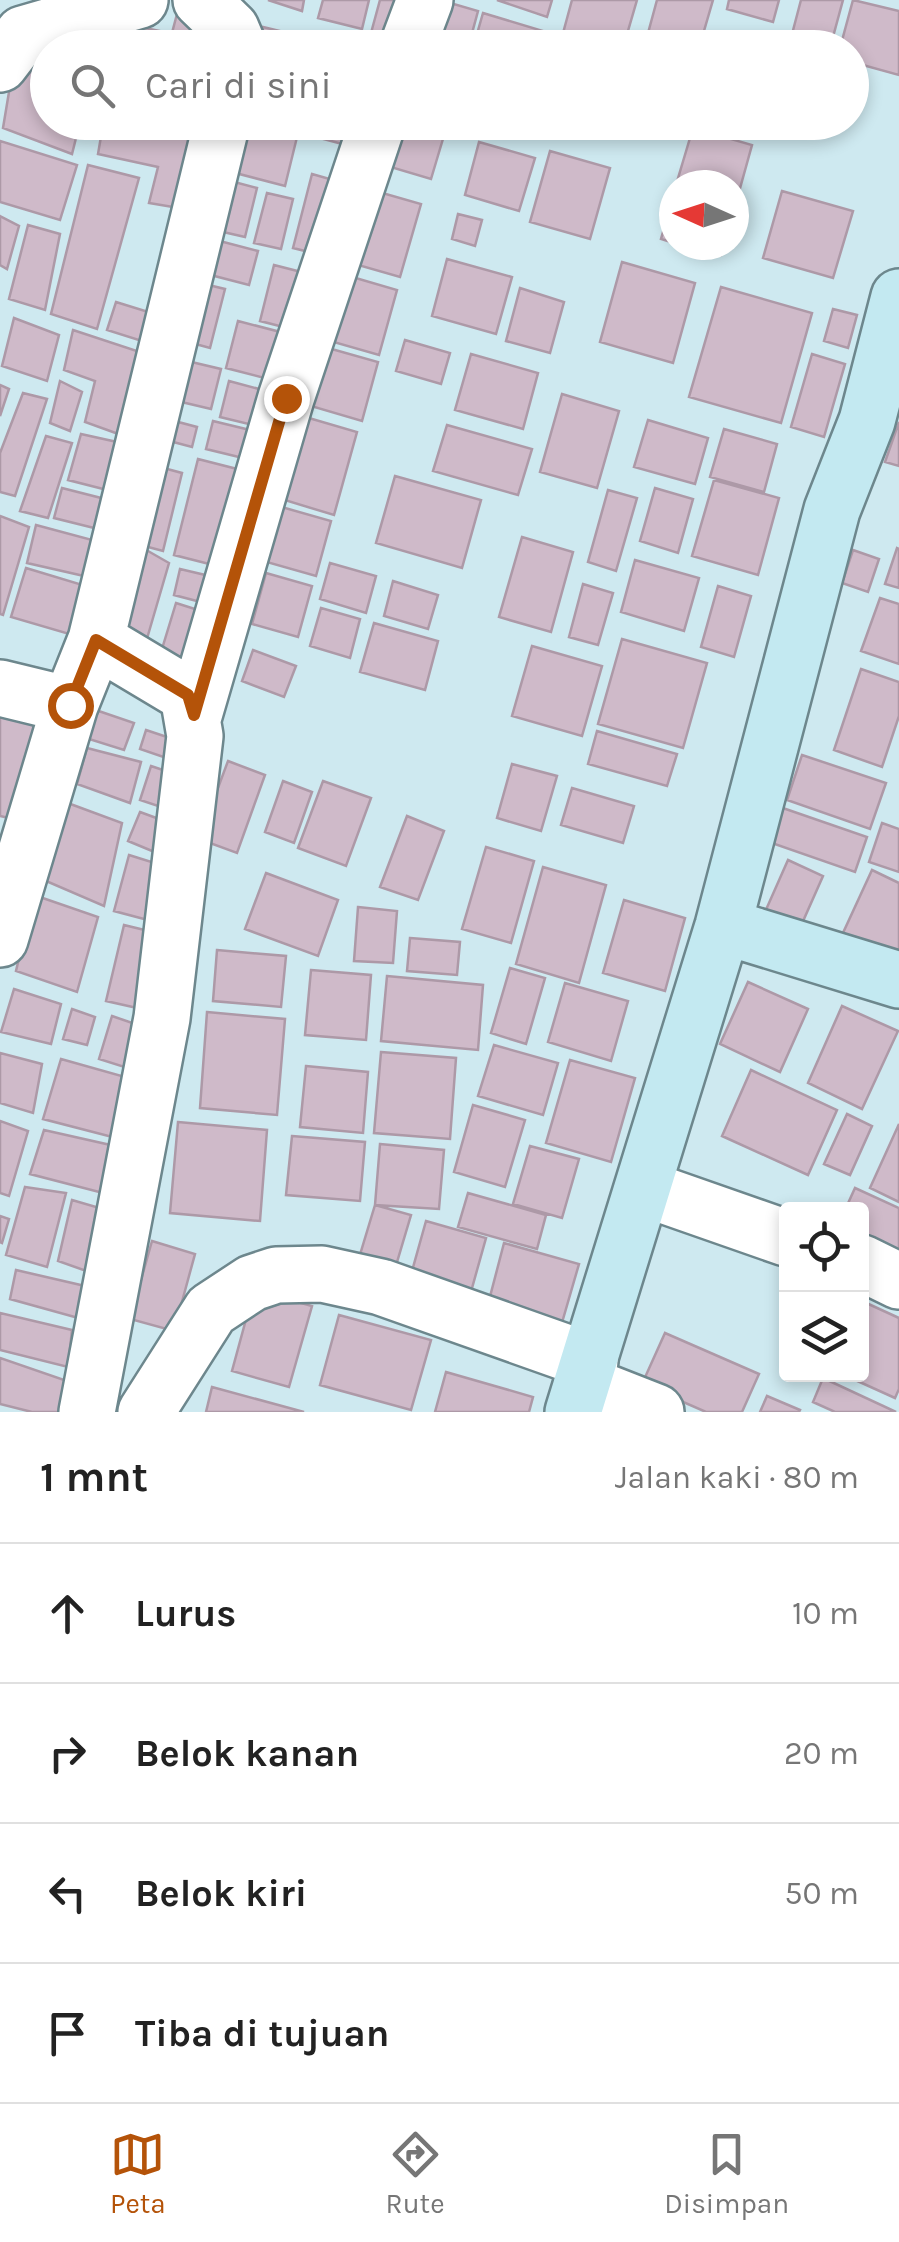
<!DOCTYPE html>
<html lang="id">
<meta charset="utf-8">
<style>
body{margin:0;font-family:Karla,sans-serif;background:#f2f2f2;color:#222}
.controls{position:absolute;right:30px;bottom:30px;display:grid;overflow:hidden;border-radius:10px;box-shadow:0 5px 15px #0003}
.controls button{width:90px;height:90px;display:grid;place-items:center;padding:0;border:0;border-bottom:2px solid #e0e0e0;background:#fff;color:#222;font:50px sans-serif}
.compass{position:absolute;left:659px;top:170px;width:90px;height:90px;border-radius:50%;background:#fff;box-shadow:0 5px 15px #0003;rotate:273deg}
.stop{position:absolute;width:30px;height:30px;margin:-22px;border:8px solid #b45309;border-radius:50%;background:#fff}
.stop.end{background:#b45309;border-color:#fff;box-shadow:0 2px 10px #0008}
.list{margin:0;padding:0;list-style:none}
h2{display:flex;justify-content:space-between;align-items:center;height:130px;margin:0;padding:0 40px;font-size:42px}
h2 small{font-size:32px;font-weight:400;color:#767676}
.list li{display:grid;grid-template-columns:65px 1fr auto;gap:30px;align-items:center;box-sizing:border-box;height:140px;padding:0 40px;border-top:2px solid #e0e0e0}
.list b{display:block;font-size:38px;white-space:nowrap}
.list em{font-size:32px;font-style:normal;color:#767676}
.icon{flex:none;width:55px;height:55px;fill:none;stroke:currentColor;stroke-width:2;stroke-linecap:round;stroke-linejoin:round}
.map{position:relative;flex:none;width:899px;height:1412px;overflow:hidden}
.search{position:absolute;background:#fff;box-shadow:0 5px 15px #0003;left:30px;right:30px;top:30px;height:110px;display:flex;align-items:center;gap:25px;box-sizing:border-box;padding:0 35px;border-radius:55px;color:#767676;font-size:38px}
.sheet{height:690px;background:#fff}
nav{display:flex;justify-content:space-around;align-items:center;box-sizing:border-box;height:140px;border-top:2px solid #e0e0e0;background:#fff;font-size:28px;color:#767676}
nav a{display:grid;justify-items:center;gap:5px}
nav .on{color:#b45309}
.map>svg:first-child{display:block}
.building{fill:#cfbac9;stroke:#ad99a7;stroke-width:2.5}
.lines{fill:none;stroke-linecap:round;stroke-linejoin:round}
.street-casing{stroke:#6d878d;stroke-width:60}
.secondary-casing{stroke:#6d878d;stroke-width:60}
.street{stroke:#fff;stroke-width:55}
.secondary{stroke:#c3e9f1;stroke-width:55}
.route{stroke:#b45309;stroke-width:12}
</style>
<div class="map">
<svg width="899" height="1412" viewBox="0 0 899 1412">
<rect width="100%" height="100%" fill="#cee9f0"/>
<path class="building" d="M268,0H304L302,11Z
M323,0H369L362,29L318,18Z
M380,0H413L403,41L371,33Z
M440,0L478,11L468,48H413Z
M497,0H552L547,17Z
M572,0H637L623,48H559Z
M657,0H713L699,48H644Z
M729,0H779L773,22L727,9Z
M801,0H843L830,48L791,38Z
M853,0L899,11V75L852,62V48H840Z
M483,13L543,31L538,48H473Z
M177,14L220,28L214,48H168Z
M126,24L169,33L165,48H120Z
M263,27L292,34L289,48H257Z
M305,34L340,42L338,48H301Z
M13,68L48,73V122H80L72,154L3,128Z
M160,122H193L190,130Z
M236,122H258L298,133L285,186L224,170Z
M324,122H367L361,149L320,138Z
M389,122H448L431,179L377,163Z
M702,122H733L731,131Z
M103,125L193,137L185,209L149,203L158,167L98,154Z
M693,128L752,145L734,210V185H676Z
M0,141L77,165L60,220L0,202Z
M479,142L535,158L519,211L465,195Z
M550,151L610,168L590,239L530,222Z
M88,165L139,178L97,329L51,314Z
M312,174L344,183L325,256L293,248Z
M223,179L257,188L245,237L210,229Z
M365,188L421,204L400,277L344,261Z
M782,191L853,211L833,278L763,258Z
M267,193L293,199L281,249L254,243Z
M674,194V243L661,239Z
M458,214L482,220L475,246L452,239Z
M0,216L19,226L7,269L0,265Z
M28,225L60,234L45,310L9,299Z
M212,239L258,251L249,285L203,273Z
M683,245H724L721,255Z
M447,259L512,277L496,334L432,316Z
M622,262L695,283L673,363L600,342Z
M274,265L313,275L299,331L260,321Z
M342,274L397,290L379,355L323,339Z
M196,282L225,289L210,348L181,340Z
M721,287L812,313L781,423L689,397Z
M520,288L564,302L550,353L506,341Z
M116,302L155,314L145,342L107,330Z
M833,309L857,315L848,348L824,341Z
M14,318L59,335L47,381L2,366Z
M238,321L288,334L276,381L226,368Z
M73,330L146,354L124,436L85,422L95,381L64,370Z
M405,340L450,353L441,384L396,371Z
M321,346L378,362L362,421L304,404Z
M471,354L538,373L523,429L455,410Z
M812,354L845,364L824,437L791,427Z
M183,360L221,369L211,409L173,400Z
M60,381L82,392L70,431L50,423Z
M229,381L274,393L265,428L220,417Z
M0,385L9,389L0,416Z
M23,393L47,399L15,496L0,492V453Z
M562,394L619,411L597,488L540,472Z
M302,416L357,432L334,515L278,498Z
M167,419L197,427L192,447L162,439Z
M648,420L708,438L695,484L634,467Z
M213,421L254,431L247,459L206,449Z
M899,422V466L885,462Z
M447,425L532,449L518,495L433,471Z
M724,429L777,444L764,492L710,477Z
M81,434L126,444L111,491L68,480Z
M46,436L72,443L48,518L20,511Z
M198,459L241,470L217,566L174,555Z
M156,466L182,473L163,551L137,544Z
M395,476L481,500L462,568L376,543Z
M714,480L779,498L758,575L692,556Z
M62,488L109,500L102,530L54,518Z
M655,488L693,499L678,553L640,541Z
M608,490L637,498L616,571L588,562Z
M278,506L331,521L316,576L263,561Z
M0,516L29,527L3,615L0,614Z
M36,525L96,541L84,576L27,563Z
M522,537L573,552L551,632L499,617Z
M134,543L169,563L146,642L110,630Z
M897,548L899,549V588L885,584Z
M853,550L879,559L868,592L842,583Z
M635,560L699,578L684,631L621,612Z
M330,563L376,576L366,613L320,599Z
M26,568L86,586L76,636L11,617Z
M180,569L218,578L212,605L174,595Z
M266,573L312,586L298,637L252,624Z
M393,581L438,595L428,629L384,616Z
M583,584L613,593L598,645L569,637Z
M718,586L751,596L734,657L701,647Z
M880,598L899,604V664L861,651Z
M176,603L214,615L193,684L155,672Z
M321,608L360,619L350,658L310,646Z
M374,623L438,641L425,690L360,672Z
M622,639L707,663L683,748L598,724Z
M532,646L602,666L582,736L512,716Z
M253,650L296,666L284,697L242,681Z
M861,669L899,682V716L882,767L834,750Z
M0,701L44,710L13,819L0,816Z
M81,705L134,723L124,750L73,734Z
M146,730L188,744L181,763L140,749Z
M597,731L677,754L667,786L588,764Z
M87,748L141,762L130,803L77,784Z
M802,755L886,783L870,829L787,800Z
M228,761L265,775L237,853L199,839Z
M512,764L557,776L541,831L497,818Z
M151,766L187,778L176,812L140,800Z
M283,781L312,792L294,843L265,832Z
M323,781L371,798L346,866L298,848Z
M572,788L634,806L623,843L561,825Z
M65,802L122,823L104,906L46,881Z
M777,806L867,837L855,872L766,841Z
M140,812L181,827L169,858L128,841Z
M407,816L444,831L418,900L380,887Z
M882,823L899,829V872L869,862Z
M486,847L534,861L511,943L462,929Z
M129,855L174,869L159,923L114,911Z
M788,860L823,876L796,937L761,921Z
M543,867L606,885L579,983L516,964Z
M872,870L899,883V974L837,946Z
M266,873L338,900L318,956L245,929Z
M34,895L98,917L77,992L16,971Z
M624,900L685,918L665,991L603,973Z
M358,907L397,911L393,963L354,961Z
M124,925L165,935L146,1010L106,1001Z
M410,938L460,942L457,975L407,971Z
M217,950L286,956L281,1007L213,1001Z
M510,968L545,978L526,1044L491,1033Z
M311,970L371,975L366,1040L305,1035Z
M387,976L483,985L478,1050L381,1041Z
M748,982L808,1009L780,1072L720,1044Z
M565,983L628,1001L611,1061L548,1042Z
M14,989L61,1004L51,1044L1,1032Z
M842,1006L898,1031L862,1109L808,1083Z
M72,1009L95,1017L87,1045L63,1039Z
M207,1012L285,1019L277,1115L200,1108Z
M112,1016L150,1029L137,1071L99,1059Z
M494,1045L558,1063L543,1115L478,1096Z
M381,1052L456,1058L450,1139L374,1133Z
M0,1053L42,1064L33,1113L0,1103Z
M61,1059L136,1080L120,1139L43,1119Z
M570,1060L635,1078L611,1162L546,1143Z
M306,1066L368,1072L363,1133L300,1127Z
M751,1070L837,1110L808,1175L722,1136Z
M473,1105L525,1120L505,1187L454,1172Z
M847,1114L872,1126L850,1175L824,1164Z
M0,1121L28,1131L9,1196L0,1193Z
M178,1122L267,1130L260,1221L170,1213Z
M899,1124V1202L870,1188Z
M44,1130L115,1146L103,1193L30,1174Z
M292,1136L365,1142L360,1201L286,1195Z
M380,1144L444,1150L439,1209L375,1205Z
M530,1146L579,1159L562,1218L513,1204Z
M25,1187L66,1193L47,1267L6,1255Z
M855,1188L899,1208V1258L862,1254V1210H845Z
M468,1193L546,1215L537,1249L458,1227Z
M72,1200L110,1211L92,1273L58,1261Z
M375,1205L411,1215L392,1279L356,1268Z
M0,1216L9,1219L2,1243L0,1242Z
M426,1221L486,1238L467,1306L407,1289Z
M152,1241L195,1254L174,1331L130,1319Z
M504,1243L579,1264L559,1333L486,1312Z
M16,1270L98,1289L89,1321L10,1299Z
M254,1290L312,1306L289,1387L232,1371Z
M862,1301L899,1318V1389L895,1398L842,1374H862Z
M0,1313L72,1330L68,1367L0,1350Z
M339,1315L431,1340L411,1410L320,1385Z
M665,1333L759,1374L742,1412H706L642,1384Z
M0,1358L70,1382L62,1412H32L0,1404Z
M446,1372L533,1397L529,1412H435Z
M823,1378L896,1412H835L813,1402Z
M212,1387L304,1412H206Z
M767,1396L800,1410L799,1412H760Z"/>
<g class="lines">
<g class="street-casing">
<path id="street" d="M201,0L231,29L239,48
M407,48L425,0
M0,64L23,34L140,0
M0,688L70,705
M194,715L286,398L378,122
M0,939L70,705L96,640
M643,1188L786,1238
M862,1263L899,1281
M582,1383L656,1412
M87,1412L162,1018L195,736L188,695L96,640L222,122
M146,1412L211,1310L252,1283L276,1275L322,1274L381,1287L590,1361"/>
</g>
<g class="secondary-casing">
<path id="secondary" d="M723,926L899,980
M573,1412L723,926L832,510L867,421L899,297"/>
</g>
<use href="#street" class="street"/>
<use href="#secondary" class="secondary"/>
</g>
<g class="lines">
<path class="route" d="M70,705L96,640L188,695L194,715L286,398"/>
</g>
</svg>
<div class="controls">
<button><svg class="icon" aria-label="locate" viewBox="0 0 24 24"><circle cx="12" cy="12" r="6"/><path d="M12 2v4M12 18v4M2 12h4M18 12h4"/></svg></button>
<button><svg class="icon" aria-label="layers" viewBox="0 0 24 24"><path d="M12 4l9 5-9 5-9-5zM3 14l9 5 9-5"/></svg></button>
</div>
<svg class="compass" viewBox="-18 -18 36 36"><path d="M0-13l5 13h-10z" fill="#e53935"/><path d="M0 13l5-13h-10z" fill="#767676"/></svg>
<div class="stop" style="left:70px;top:705px"></div>
<div class="stop end" style="left:286px;top:398px"></div>
<div class="search"><svg class="icon" aria-label="search" viewBox="0 0 24 24"><circle cx="10" cy="10" r="6"/><path d="M15 15l6 6"/></svg>Cari di sini</div>
</div>
<section class="sheet">
<h2>1 mnt<small>Jalan kaki · 80 m</small></h2>
<ul class="list">
<li><svg class="icon" aria-label="ahead" viewBox="0 0 24 24"><path d="M12 20V5M6 11l6-6 6 6"/></svg><div><b>Lurus</b></div><em>10 m</em></li>
<li><svg class="icon" aria-label="right" viewBox="0 0 24 24"><path d="M7 20v-9h11M14 6l5 5-5 5"/></svg><div><b>Belok kanan</b></div><em>20 m</em></li>
<li><svg class="icon" aria-label="left" viewBox="0 0 24 24"><path d="M17 20v-9H6M10 6l-5 5 5 5"/></svg><div><b>Belok kiri</b></div><em>50 m</em></li>
<li><svg class="icon" aria-label="arrive" viewBox="0 0 24 24"><path d="M6 21V4h12l-3 4 3 4H6"/></svg><div><b>Tiba di tujuan</b></div></li>
</ul>
</section>
<nav>
<a class="on"><svg class="icon" aria-label="map" viewBox="0 0 24 24"><path d="M3 6l6-2 6 2 6-2v14l-6 2-6-2-6 2zM9 4v14M15 6v14"/></svg>Peta</a>
<a><svg class="icon" aria-label="directions" viewBox="0 0 24 24"><path d="M12 3l9 9-9 9-9-9zM9 14v-3h6M13 9l2 2-2 2"/></svg>Rute</a>
<a><svg class="icon" aria-label="saved" viewBox="0 0 24 24"><path d="M7 4h10v16l-5-4-5 4z"/></svg>Disimpan</a>
</nav>
